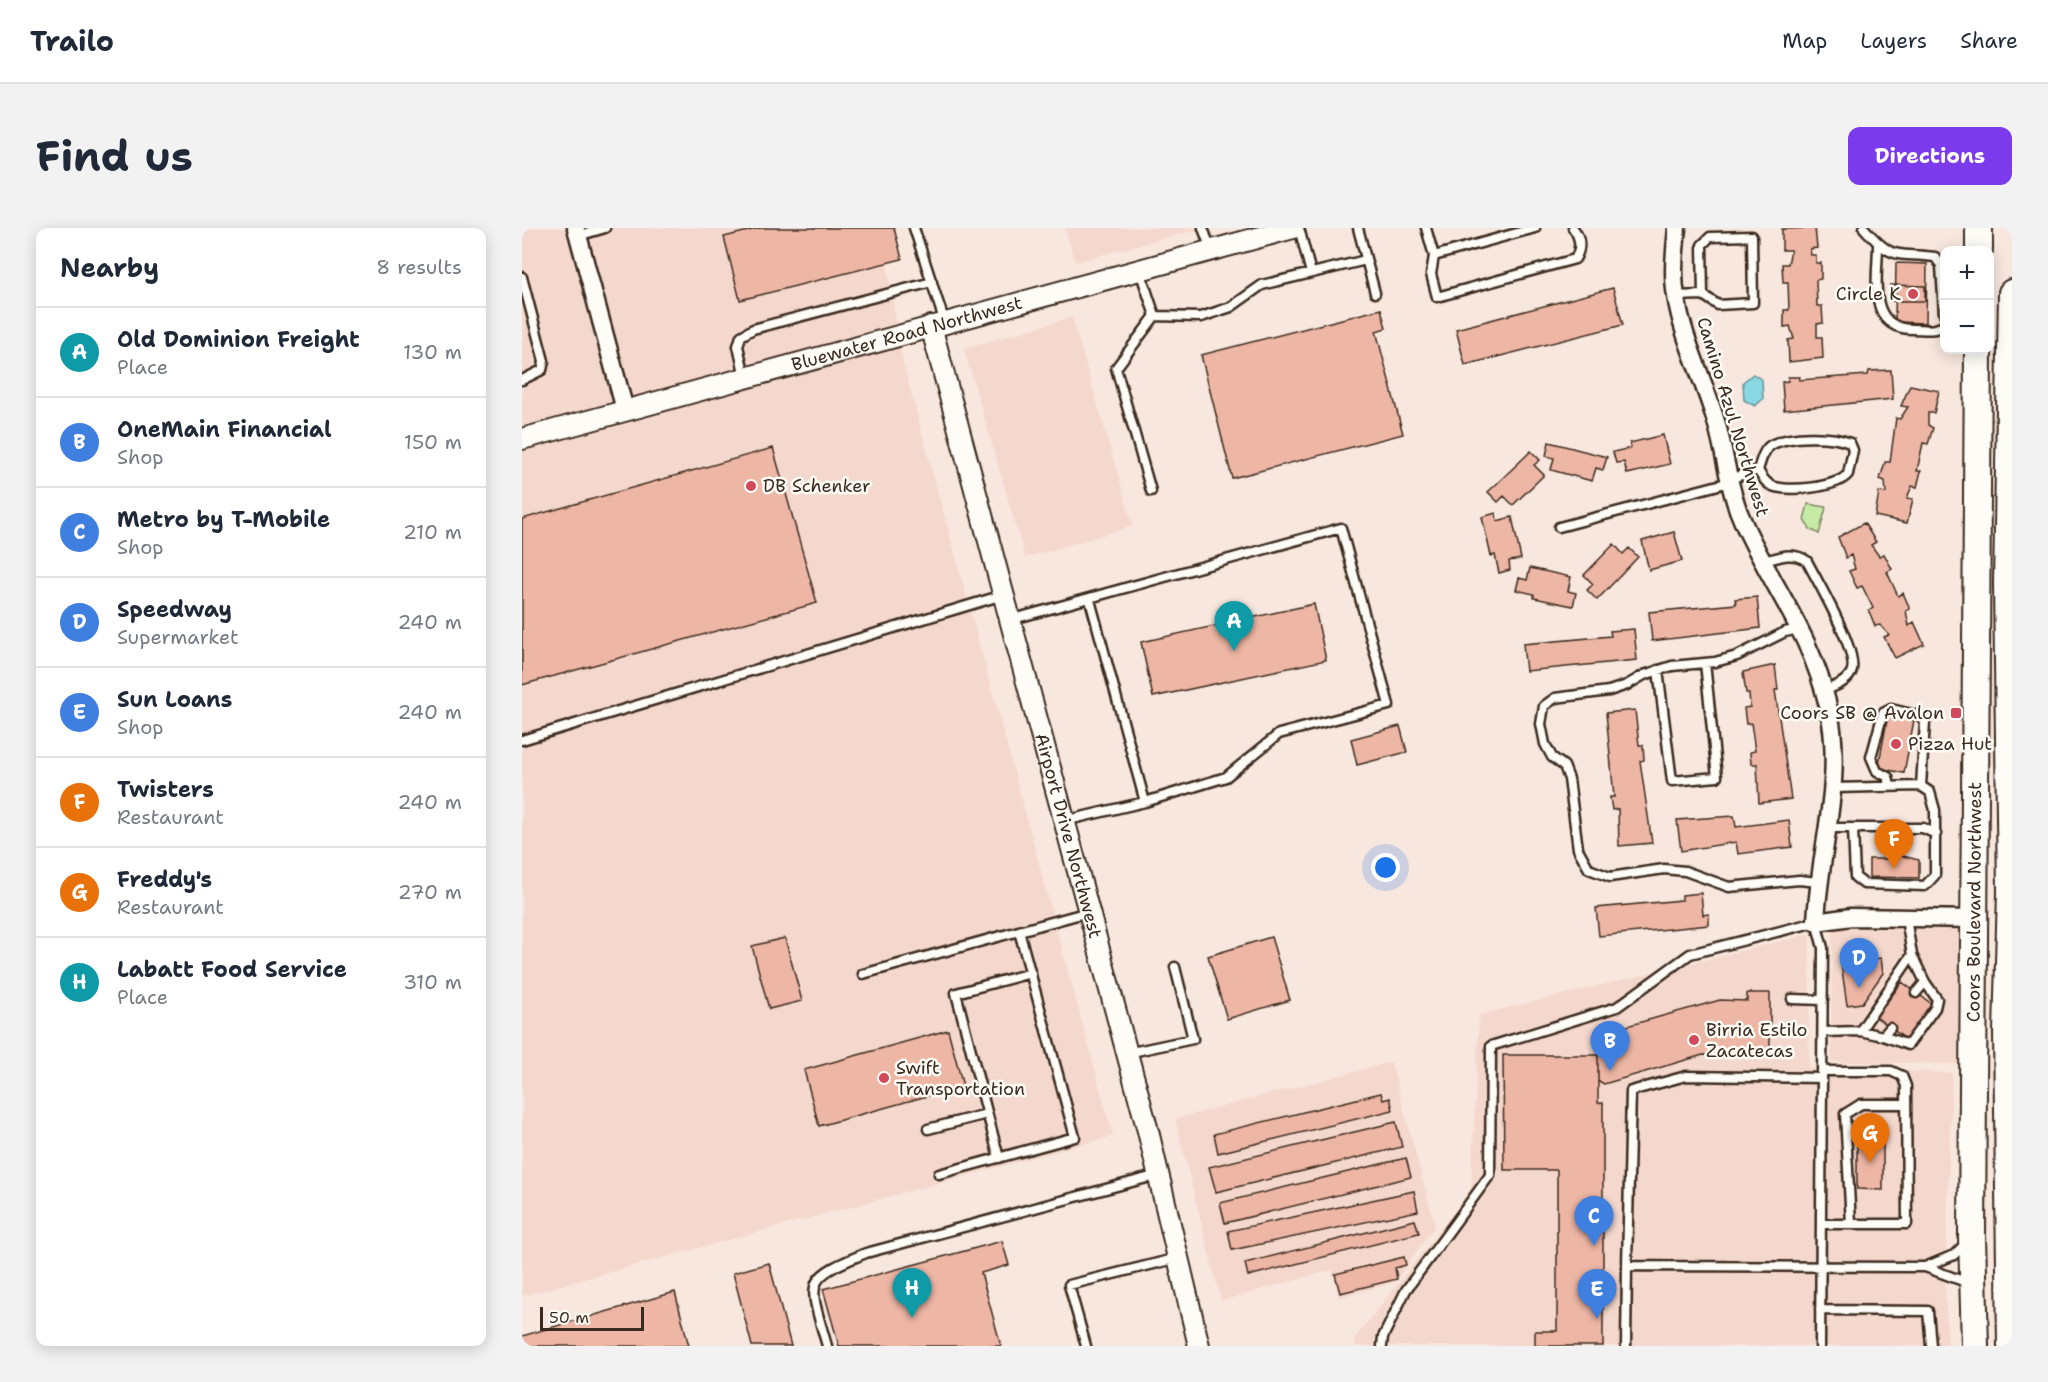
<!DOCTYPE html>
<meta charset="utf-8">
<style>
body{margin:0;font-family:"Shantell Sans",sans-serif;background:#f2f2f3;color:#1f2937}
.controls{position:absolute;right:18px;top:18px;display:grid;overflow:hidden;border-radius:12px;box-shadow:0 3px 15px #0003}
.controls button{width:54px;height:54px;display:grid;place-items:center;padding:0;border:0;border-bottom:2px solid #e0e1e3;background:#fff;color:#1f2937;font:30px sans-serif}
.scale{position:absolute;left:18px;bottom:15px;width:104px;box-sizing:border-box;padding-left:6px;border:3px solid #3b2a1e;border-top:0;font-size:16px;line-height:21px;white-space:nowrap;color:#3b2a1e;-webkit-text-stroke:4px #fdfcf7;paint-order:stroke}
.you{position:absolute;left:864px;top:640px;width:21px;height:21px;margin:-15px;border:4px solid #fff;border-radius:50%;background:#1a73e8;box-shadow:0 0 0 9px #1a73e833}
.badge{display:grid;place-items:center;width:39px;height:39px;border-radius:50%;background:#7c3aed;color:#fff;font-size:20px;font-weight:700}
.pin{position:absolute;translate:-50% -50px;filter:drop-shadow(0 2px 3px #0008)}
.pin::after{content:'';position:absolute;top:32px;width:21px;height:18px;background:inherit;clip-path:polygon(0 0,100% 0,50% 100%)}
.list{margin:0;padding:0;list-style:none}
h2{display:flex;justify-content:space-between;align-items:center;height:78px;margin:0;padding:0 24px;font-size:26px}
h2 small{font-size:20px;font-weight:400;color:#747a83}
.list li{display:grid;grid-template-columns:39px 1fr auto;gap:18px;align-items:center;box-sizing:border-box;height:90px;padding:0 24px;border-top:2px solid #e0e1e3}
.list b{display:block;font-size:22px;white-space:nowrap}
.list p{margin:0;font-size:20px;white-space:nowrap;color:#747a83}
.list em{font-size:20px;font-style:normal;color:#747a83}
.map{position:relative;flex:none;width:1490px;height:1118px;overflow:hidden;border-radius:12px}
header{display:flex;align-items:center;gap:36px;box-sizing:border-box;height:84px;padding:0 30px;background:#fff;border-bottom:2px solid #e0e1e3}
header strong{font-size:28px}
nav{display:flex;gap:33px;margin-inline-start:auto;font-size:21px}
.intro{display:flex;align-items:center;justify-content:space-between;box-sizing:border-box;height:144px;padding:0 36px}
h1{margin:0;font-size:42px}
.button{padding:15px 27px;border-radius:12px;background:#7c3aed;color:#fff;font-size:21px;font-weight:700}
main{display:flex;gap:36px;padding:0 36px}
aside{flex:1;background:#fff;border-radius:12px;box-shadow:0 3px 15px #0003}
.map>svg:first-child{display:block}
.built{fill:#f5d8cd}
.green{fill:#c5eba6;stroke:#808a62;stroke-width:1.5}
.water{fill:#88d8e4;stroke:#699295;stroke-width:1.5}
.building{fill:#eeb6a4;stroke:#3b2a1e;stroke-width:1.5}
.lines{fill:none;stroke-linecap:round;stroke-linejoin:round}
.service-casing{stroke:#3b2a1e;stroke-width:13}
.minor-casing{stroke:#3b2a1e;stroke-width:21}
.tertiary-casing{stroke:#3b2a1e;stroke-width:24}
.primary-casing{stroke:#3b2a1e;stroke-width:30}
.service{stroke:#fdfcf7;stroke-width:8}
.minor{stroke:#fdfcf7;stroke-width:16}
.tertiary{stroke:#fdfcf7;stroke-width:20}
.primary{stroke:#fdfcf7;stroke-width:26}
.poi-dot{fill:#d1495b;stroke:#fdfcf7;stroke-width:2}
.labels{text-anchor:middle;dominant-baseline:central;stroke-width:5;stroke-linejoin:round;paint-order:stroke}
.poi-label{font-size:18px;fill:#3b2a1e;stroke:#fdfcf7;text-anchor:start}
.street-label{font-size:18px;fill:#3b2a1e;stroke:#fdfcf7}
</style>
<header>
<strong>Trailo</strong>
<nav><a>Map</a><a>Layers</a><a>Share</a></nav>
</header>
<div class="intro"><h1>Find us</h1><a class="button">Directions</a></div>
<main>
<aside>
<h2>Nearby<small>8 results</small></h2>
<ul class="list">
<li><span class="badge" style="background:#0f9aa8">A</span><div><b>Old Dominion Freight</b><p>Place</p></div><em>130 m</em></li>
<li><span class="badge" style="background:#3f7fe0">B</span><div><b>OneMain Financial</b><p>Shop</p></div><em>150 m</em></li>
<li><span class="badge" style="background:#3f7fe0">C</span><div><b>Metro by T-Mobile</b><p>Shop</p></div><em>210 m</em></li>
<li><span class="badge" style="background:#3f7fe0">D</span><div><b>Speedway</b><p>Supermarket</p></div><em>240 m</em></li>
<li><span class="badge" style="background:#3f7fe0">E</span><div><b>Sun Loans</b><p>Shop</p></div><em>240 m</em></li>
<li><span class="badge" style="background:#e8710a">F</span><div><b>Twisters</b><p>Restaurant</p></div><em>240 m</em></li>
<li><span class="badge" style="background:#e8710a">G</span><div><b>Freddy's</b><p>Restaurant</p></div><em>270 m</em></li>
<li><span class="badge" style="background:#0f9aa8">H</span><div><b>Labatt Food Service</b><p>Place</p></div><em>310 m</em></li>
</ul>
</aside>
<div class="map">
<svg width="1490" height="1118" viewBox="0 0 1490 1118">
<rect width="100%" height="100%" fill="#f8e7de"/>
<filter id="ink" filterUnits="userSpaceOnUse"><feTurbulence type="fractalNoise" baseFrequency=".0167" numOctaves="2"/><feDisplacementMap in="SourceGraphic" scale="12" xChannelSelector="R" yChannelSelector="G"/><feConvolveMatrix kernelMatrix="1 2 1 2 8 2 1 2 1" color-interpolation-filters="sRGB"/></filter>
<g filter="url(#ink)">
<path class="built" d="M0,0H359L381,135L591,908L0,1068Z
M543,0H681L553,34Z
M550,89L611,298L503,330L442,121Z
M1310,699L1446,701L1445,836L1309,834Z
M1288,706L1287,840L1430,845L1423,1060L1426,1118H834L832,1111L949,963L957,787Z
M869,834L913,997L873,1054L817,1070L810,1042L699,1073L653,891Z"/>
<path class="green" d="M1286,276L1304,279L1297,306L1288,301L1282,292Z"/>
<path class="water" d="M1231,146L1240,152L1241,171L1233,178L1222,172L1221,154Z"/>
<path class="building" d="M238,0H372L380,31L218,72L202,9Z
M1293,0L1295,20L1288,21L1289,27H1294V35H1299V51L1294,52L1295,78H1300L1301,95L1295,96V109H1300L1301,130L1267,134L1266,112L1272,111L1268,98L1262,99V82H1267L1266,54H1261L1260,36H1266L1269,22H1260V1Z
M1374,35L1405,36L1404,95L1373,94Z
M1368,57L1403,58V73H1368Z
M1091,60L1101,97L943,137L934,101Z
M859,81L864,100L854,103L881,206L710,250L679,127Z
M1369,142L1371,171L1262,182L1260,154L1266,153V149H1278L1277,152L1346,147L1347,143Z
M1388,157L1417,163L1412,185H1406V197L1411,200L1406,216L1401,215L1395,243H1399L1395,259L1390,258L1385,270L1391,271L1385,295L1353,288L1357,264L1364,265L1363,253L1358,251L1363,234H1368L1374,190L1378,191L1386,179L1379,178Z
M1141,207L1148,236L1105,246L1102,234L1094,235L1091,224L1109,220L1108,215Z
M1027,214L1085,229L1081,242L1074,240L1070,253L1029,242L1032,230L1024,228Z
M251,220L295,375L0,457V291Z
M1009,223L1018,232L1012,237L1022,247L991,277L982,268L976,274L966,264Z
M974,285L975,293L990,289L999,331L987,333L988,342L977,345L973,327L969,328L960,289Z
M1342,295L1354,314L1349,317L1357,328L1362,326L1370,341L1365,344L1376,368L1381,365L1388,381L1384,383L1387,398L1392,394L1402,416L1373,430L1362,409L1367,407L1358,397L1353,398L1347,383L1351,380L1340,358L1335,360L1327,343L1333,341L1329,327L1324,330L1316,309Z
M1152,304L1160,333L1127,342L1120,313Z
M1092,316L1101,326L1107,320L1116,329L1075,372L1065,362L1071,356L1062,347Z
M1008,340L1049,349L1046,363L1054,365L1051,378L1012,370V366L994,362L997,350L1005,352Z
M1235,369L1238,400L1130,413L1127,384L1214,376L1213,371Z
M792,376L804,432L631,469L619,414Z
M1112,401L1115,432L1004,443L1001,416L1089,408L1088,403Z
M1253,437L1256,462H1253L1269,571L1237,575L1235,536H1229L1228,524L1233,523L1229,495L1224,496L1222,480L1228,479L1227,465H1224L1221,444Z
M1113,482L1117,517H1121L1122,532L1118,533L1130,615L1097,618L1096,581L1090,582L1088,569H1092L1084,485Z
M1366,487L1392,492L1382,545L1356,540Z
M878,498L885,524L835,537L829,511Z
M1212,588L1214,599L1267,592L1270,619L1216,626L1214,614L1159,623L1155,592Z
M1373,626L1397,632V650L1347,649V631H1369Z
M1179,665L1181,687L1187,686V697L1077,708L1074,680L1160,672V667Z
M749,709L768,772L705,791L686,728Z
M263,710L280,773L247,781L230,718Z
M1359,730L1361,745L1340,775L1325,777L1319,735Z
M1380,754L1411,777L1385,812L1354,789Z
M1225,765H1248V828L1181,827L1082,856L1076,853V806L1198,772L1225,773Z
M426,802L441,858L297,898L282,842Z
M981,827H1076V875H1081V1118H1013V1103H1035V942H982Z
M859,865L861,872L868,870L871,882L696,925L692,906Z
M874,894L880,919L694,964L687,939Z
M1335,908L1361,909V962L1335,961Z
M884,930L889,949L703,995L698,975Z
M892,963L896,983L710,1022L706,1003Z
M893,992L897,1005L726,1048L723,1035Z
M480,1013L487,1037L459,1045L479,1118H317L301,1061Z
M882,1029L884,1037L873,1040L875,1051L818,1065L813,1046Z
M247,1035L269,1118H230L211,1045Z
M153,1064L167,1118H0V1108Z"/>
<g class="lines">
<g class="service-casing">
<path id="service" d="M392,0L423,95
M681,0L689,22
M777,0L789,45
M836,0L853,65
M904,0L912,28L909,46L915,69L1053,31C1059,21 1059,10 1051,0
M1342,0C1372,34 1373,24 1413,29L1419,37L1422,86
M56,8L83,0
M1356,16C1356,49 1344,101 1391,101C1402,101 1414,104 1422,97
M912,28L1013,0
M618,43L633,88L679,89L709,79L740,57L844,32
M0,49L22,133L20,142L0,152
M1153,68L1181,67L1180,17L1188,9L1230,8L1231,75L1196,77L1181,67
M223,149L216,118L219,108L231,101L410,54
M1207,251L1236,242C1239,233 1241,222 1249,217C1267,207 1310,207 1328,215L1331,222L1326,246C1315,260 1263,265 1248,257C1242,253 1239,248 1236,242
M629,263L594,140L633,88
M1037,299L1208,254
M1242,333C1257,329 1271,323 1285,333C1295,353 1339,427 1329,445C1324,455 1311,459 1302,463
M568,372L623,574
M488,392L819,300L867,477L757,506L704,549L623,574L542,593
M1277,401L1263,404L1215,428L1193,434L1150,438L1122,447L1105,457L1087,463L1033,470L1022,478L1019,496L1023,516L1030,529L1042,538L1047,551L1056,621L1067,641L1088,649L1142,641L1163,643L1207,659L1277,652L1296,654
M1136,442L1150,553L1195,549L1183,435
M0,512L481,367
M1368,558L1366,549L1355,543L1349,529L1361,485L1369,481L1398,488L1403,494L1399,558
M1312,560L1399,558L1408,564L1413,582V647L1403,658L1342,656L1333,649L1331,600
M1308,600H1401L1414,606
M1384,690L1390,727L1403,754L1394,765
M341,746L566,684
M1270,771L1301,772
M1338,803L1390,727
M1301,804L1338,803L1361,808L1368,800
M1361,808L1386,817L1413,780L1415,771L1403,754
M605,825L671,811L653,739
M406,901L465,886
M477,930L434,765L509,745
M417,946L553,909L497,703
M1299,996H1385L1384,858L1380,848L1369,843H1300
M1329,996L1323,886L1339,876H1384
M1444,1015L1432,1027L1403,1039L1449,1056
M1105,1038L1109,863L1164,848L1300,850
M1298,1082L1406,1083L1409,1118
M305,1118C287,1054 279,1051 344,1025L636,947
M564,1118L547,1057L656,1030
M860,1118L861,1109L884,1062L968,947L969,818L1095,779L1168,726L1294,694L1301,720L1298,1118
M1104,1118L1105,1038L1403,1039"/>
</g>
<g class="minor-casing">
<path id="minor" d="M54,0L103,182
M1155,0C1153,22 1150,46 1154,68C1161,112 1183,154 1195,197C1204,229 1207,264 1221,294C1250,359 1289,405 1306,478C1323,552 1297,621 1294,694L1329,689L1454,691"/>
</g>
<g class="tertiary-casing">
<g id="tertiary">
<path id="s1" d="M409,98L626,903L677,1118"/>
<path id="s2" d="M0,211L771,0"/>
</g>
</g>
<g class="primary-casing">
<g id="primary">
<path d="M1457,22V0"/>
<path id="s3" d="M1453,1118L1450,1008L1456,122"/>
<path d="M1489,1118L1485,803L1489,665L1485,356L1490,65"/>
</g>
</g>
<use href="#service" class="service"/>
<use href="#minor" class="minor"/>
<use href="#tertiary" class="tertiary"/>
<use href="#primary" class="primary"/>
</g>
</g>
<g class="poi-dot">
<circle cx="1391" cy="66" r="6"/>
<circle cx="229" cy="258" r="6"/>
<rect x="1428" y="479" width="12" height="12" rx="3"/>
<circle cx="1374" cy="516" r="6"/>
<circle cx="1172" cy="812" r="6"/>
<circle cx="362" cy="850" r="6"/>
</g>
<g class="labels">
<g class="poi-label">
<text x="1379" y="66" text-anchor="end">Circle K</text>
<text x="241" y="258">DB Schenker</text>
<text x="1422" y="485" text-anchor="end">Coors SB @ Avalon</text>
<text x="1386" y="516">Pizza Hut</text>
<text x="1184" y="802">Birria Estilo<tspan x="1184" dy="21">Zacatecas</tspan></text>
<text x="374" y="840">Swift<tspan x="374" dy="21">Transportation</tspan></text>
</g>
<g class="street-label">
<text stroke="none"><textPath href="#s2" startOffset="399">Bluewater Road Northwest</textPath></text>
<text transform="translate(1211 189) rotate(73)">Camino Azul Northwest</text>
<text stroke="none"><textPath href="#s1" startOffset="528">Airport Drive Northwest</textPath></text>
<text stroke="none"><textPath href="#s3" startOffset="444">Coors Boulevard Northwest</textPath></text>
</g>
</g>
</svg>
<div class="controls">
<button>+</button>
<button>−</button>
</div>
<div class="scale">50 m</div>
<div class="you"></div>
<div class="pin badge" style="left:712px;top:423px;background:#0f9aa8">A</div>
<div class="pin badge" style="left:1088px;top:843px;background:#3f7fe0">B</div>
<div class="pin badge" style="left:1072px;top:1018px;background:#3f7fe0">C</div>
<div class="pin badge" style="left:1337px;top:760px;background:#3f7fe0">D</div>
<div class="pin badge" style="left:1075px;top:1091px;background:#3f7fe0">E</div>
<div class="pin badge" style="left:1372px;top:641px;background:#e8710a">F</div>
<div class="pin badge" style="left:1348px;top:935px;background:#e8710a">G</div>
<div class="pin badge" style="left:390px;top:1090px;background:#0f9aa8">H</div>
</div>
</main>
